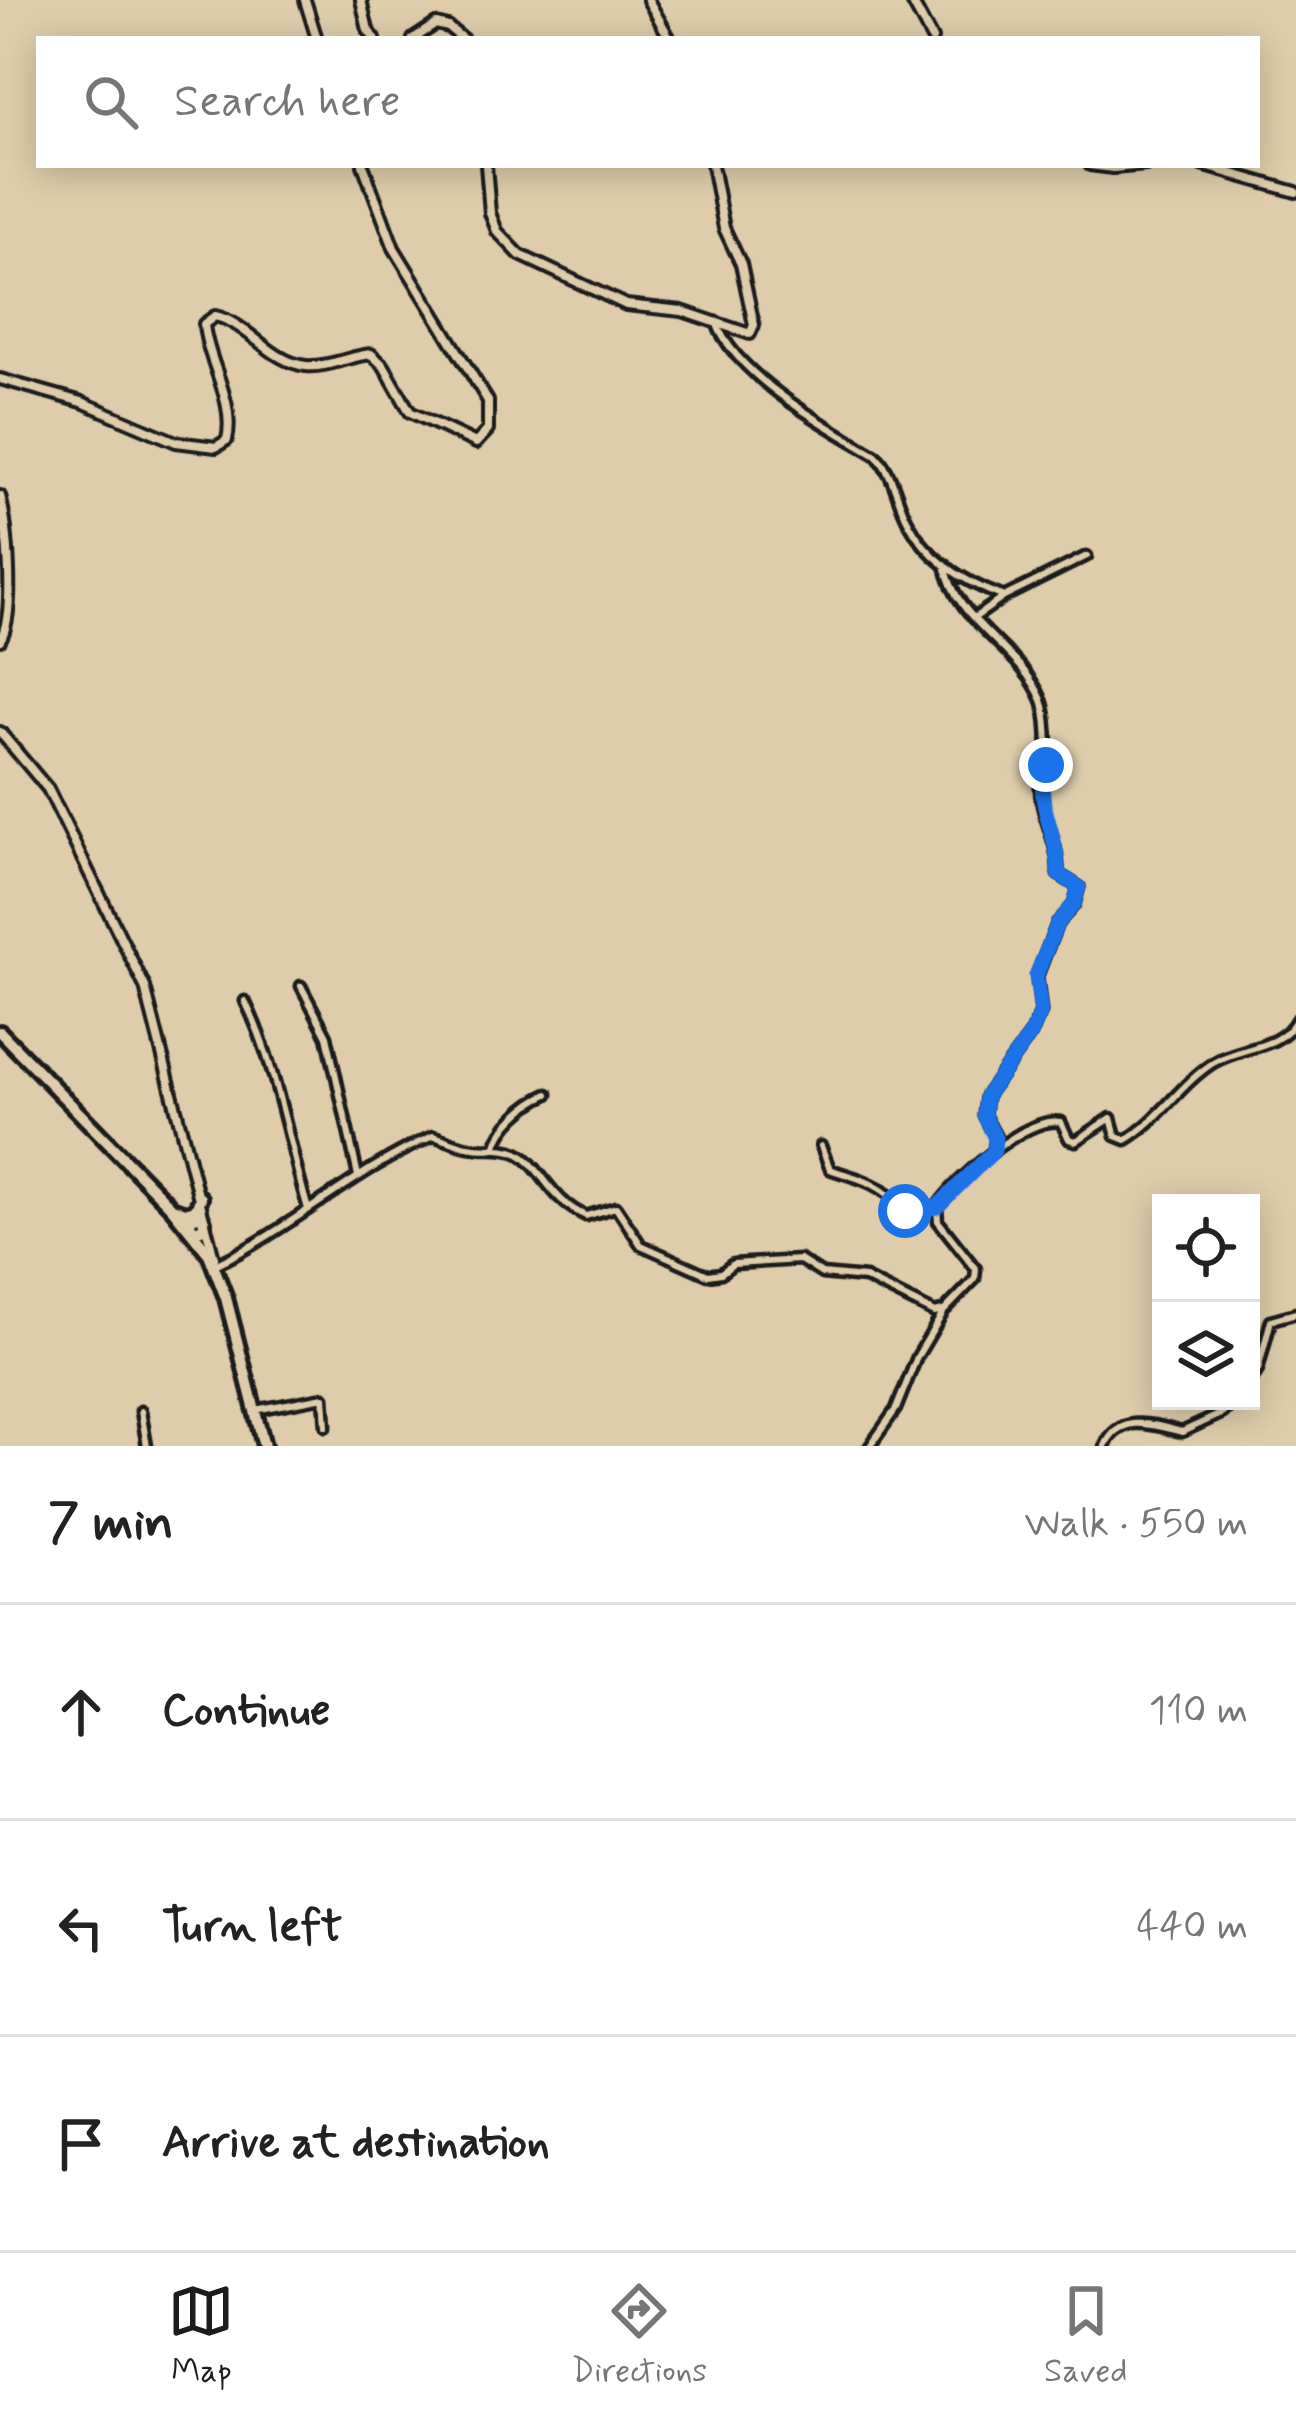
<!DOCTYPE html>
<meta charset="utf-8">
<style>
body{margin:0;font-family:Mynerve,sans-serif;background:#f2f2f2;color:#222}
.controls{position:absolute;right:36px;bottom:36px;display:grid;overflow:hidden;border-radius:0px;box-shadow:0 6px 30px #0003}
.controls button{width:108px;height:108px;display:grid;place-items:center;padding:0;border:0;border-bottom:3px solid #e0e0e0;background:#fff;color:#222;font:60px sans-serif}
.stop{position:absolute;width:36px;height:36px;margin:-27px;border:9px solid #1a73e8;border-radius:50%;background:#fff}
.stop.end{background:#1a73e8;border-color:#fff;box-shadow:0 3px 12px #0008}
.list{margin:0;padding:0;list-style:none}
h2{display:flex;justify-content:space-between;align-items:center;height:156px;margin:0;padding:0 48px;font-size:51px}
h2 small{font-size:39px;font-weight:400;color:#767676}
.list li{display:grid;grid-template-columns:78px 1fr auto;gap:36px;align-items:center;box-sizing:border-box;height:216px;padding:0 48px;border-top:3px solid #e0e0e0}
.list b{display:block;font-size:45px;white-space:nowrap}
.list em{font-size:39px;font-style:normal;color:#767676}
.icon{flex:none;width:66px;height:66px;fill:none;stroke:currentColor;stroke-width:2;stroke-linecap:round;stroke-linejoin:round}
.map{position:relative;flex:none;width:1296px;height:1446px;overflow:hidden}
.search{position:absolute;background:#fff;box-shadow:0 6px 30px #0003;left:36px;right:36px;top:36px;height:132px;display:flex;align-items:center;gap:30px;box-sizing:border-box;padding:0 42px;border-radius:0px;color:#767676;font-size:45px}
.sheet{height:804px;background:#fff}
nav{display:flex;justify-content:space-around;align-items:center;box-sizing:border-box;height:168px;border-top:3px solid #e0e0e0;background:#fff;font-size:33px;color:#767676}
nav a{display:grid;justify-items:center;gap:6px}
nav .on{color:#1c1c1c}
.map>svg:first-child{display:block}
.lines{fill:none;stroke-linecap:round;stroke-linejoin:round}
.minor-casing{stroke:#1c1c1c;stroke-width:15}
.tertiary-casing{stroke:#1c1c1c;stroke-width:16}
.primary-casing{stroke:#1c1c1c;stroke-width:20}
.minor{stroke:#deccaa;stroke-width:6}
.tertiary{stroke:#deccaa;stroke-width:8}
.primary{stroke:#deccaa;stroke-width:10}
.route{stroke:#1a73e8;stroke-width:15}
</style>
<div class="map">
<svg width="1296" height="1446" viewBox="0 0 1296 1446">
<rect width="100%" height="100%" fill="#deccaa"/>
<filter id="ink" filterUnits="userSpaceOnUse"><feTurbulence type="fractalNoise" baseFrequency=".00833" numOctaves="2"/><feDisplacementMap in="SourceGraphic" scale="24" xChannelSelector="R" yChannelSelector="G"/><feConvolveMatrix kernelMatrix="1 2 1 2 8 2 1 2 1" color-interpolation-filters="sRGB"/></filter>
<g filter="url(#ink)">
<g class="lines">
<g class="minor-casing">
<path id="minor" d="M716,322C735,376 828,427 876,455C895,476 896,500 909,523C928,560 966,583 1004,597L1087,556
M945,564C954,622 1020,647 1042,700C1048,716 1049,748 1046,766C1045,770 1040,779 1040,783C1038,815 1060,842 1058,874L1079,887L1074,905L1057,924L1037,976L1041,1012L1031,1034L986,1096L984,1115L996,1137L994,1151
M974,618L1004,597
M301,986L327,1036L358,1176
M245,1001C277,1067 287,1138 308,1209
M821,1146L830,1169C845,1175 863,1178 877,1187C909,1205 889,1216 937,1207
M495,1149C500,1126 527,1103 548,1094
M215,1265C291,1229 355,1170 433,1136C445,1139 457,1145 469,1147C485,1151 502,1146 517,1153C542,1166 549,1200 586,1216L616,1207L641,1245L708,1275L721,1273L733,1264L800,1260L822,1274L865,1278L935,1313L945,1310L975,1279L976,1269L938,1221L937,1207C956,1178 1026,1116 1061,1122L1069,1139L1076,1141L1111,1118L1116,1136L1126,1140C1160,1120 1180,1084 1213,1063C1240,1046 1280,1050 1296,1020
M1251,1382L1258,1370L1271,1320L1296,1313
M255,1410L324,1397L326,1426
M141,1411L147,1446
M870,1446L896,1409L917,1357L943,1313
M1105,1446C1120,1412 1154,1425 1182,1432L1223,1413L1235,1401"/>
</g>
<g class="tertiary-casing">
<path id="tertiary" d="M305,0L317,39
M361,0L368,30L375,39
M648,0L670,39
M911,0L932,39
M413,39L436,24L448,27L463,39
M486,165L490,213L497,231L520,255L626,305L682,311L750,334L754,325L741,264L724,228L712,165
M1090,165L1113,168L1146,165
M1202,165L1296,192
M0,379L82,402L176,442L216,447L227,440C236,400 207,362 204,324L215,316C248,323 270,362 306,366C327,368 350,356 371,354L384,366L410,412L476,443L488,430V401L394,248L363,165
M0,496C8,526 16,616 0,640
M0,732L48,789L145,987L214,1258"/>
</g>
<g class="primary-casing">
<path id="primary" d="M0,1032L172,1208L209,1254L226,1298L264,1446
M172,1208L185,1213L195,1210L201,1198
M190 1223a7 7 0 1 1 14 0a7 7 0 1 1-14 0Z"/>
</g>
<use href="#minor" class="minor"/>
<use href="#tertiary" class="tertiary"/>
<use href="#primary" class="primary"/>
</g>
</g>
<g class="lines" filter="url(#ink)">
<path class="route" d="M905,1211L937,1207L994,1151L995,1138L984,1115L986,1096L1031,1034L1041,1012L1036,976L1057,924L1074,904L1079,887L1058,874C1060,836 1033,803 1046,765"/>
</g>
</svg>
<div class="controls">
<button><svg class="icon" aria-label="locate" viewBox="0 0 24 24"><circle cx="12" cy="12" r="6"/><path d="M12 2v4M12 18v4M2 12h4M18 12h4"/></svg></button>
<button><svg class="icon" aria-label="layers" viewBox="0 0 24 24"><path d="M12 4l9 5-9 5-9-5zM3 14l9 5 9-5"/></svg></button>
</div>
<div class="stop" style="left:905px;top:1211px"></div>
<div class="stop end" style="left:1046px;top:765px"></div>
<div class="search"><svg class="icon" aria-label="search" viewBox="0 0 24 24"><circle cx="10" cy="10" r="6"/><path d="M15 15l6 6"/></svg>Search here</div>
</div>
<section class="sheet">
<h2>7 min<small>Walk · 550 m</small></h2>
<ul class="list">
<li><svg class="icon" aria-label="ahead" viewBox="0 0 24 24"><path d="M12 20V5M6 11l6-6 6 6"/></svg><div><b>Continue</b></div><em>110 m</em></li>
<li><svg class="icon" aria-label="left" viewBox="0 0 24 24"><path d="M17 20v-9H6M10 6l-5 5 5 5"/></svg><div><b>Turn left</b></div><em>440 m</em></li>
<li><svg class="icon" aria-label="arrive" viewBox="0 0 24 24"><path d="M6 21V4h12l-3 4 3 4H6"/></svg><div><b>Arrive at destination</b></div></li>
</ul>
</section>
<nav>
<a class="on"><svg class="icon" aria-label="map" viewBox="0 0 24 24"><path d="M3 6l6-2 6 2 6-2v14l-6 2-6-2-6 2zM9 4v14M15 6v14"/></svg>Map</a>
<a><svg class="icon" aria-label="directions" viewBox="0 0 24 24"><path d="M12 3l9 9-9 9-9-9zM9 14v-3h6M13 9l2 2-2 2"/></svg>Directions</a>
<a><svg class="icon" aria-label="saved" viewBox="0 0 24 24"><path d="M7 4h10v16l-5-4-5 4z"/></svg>Saved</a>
</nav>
